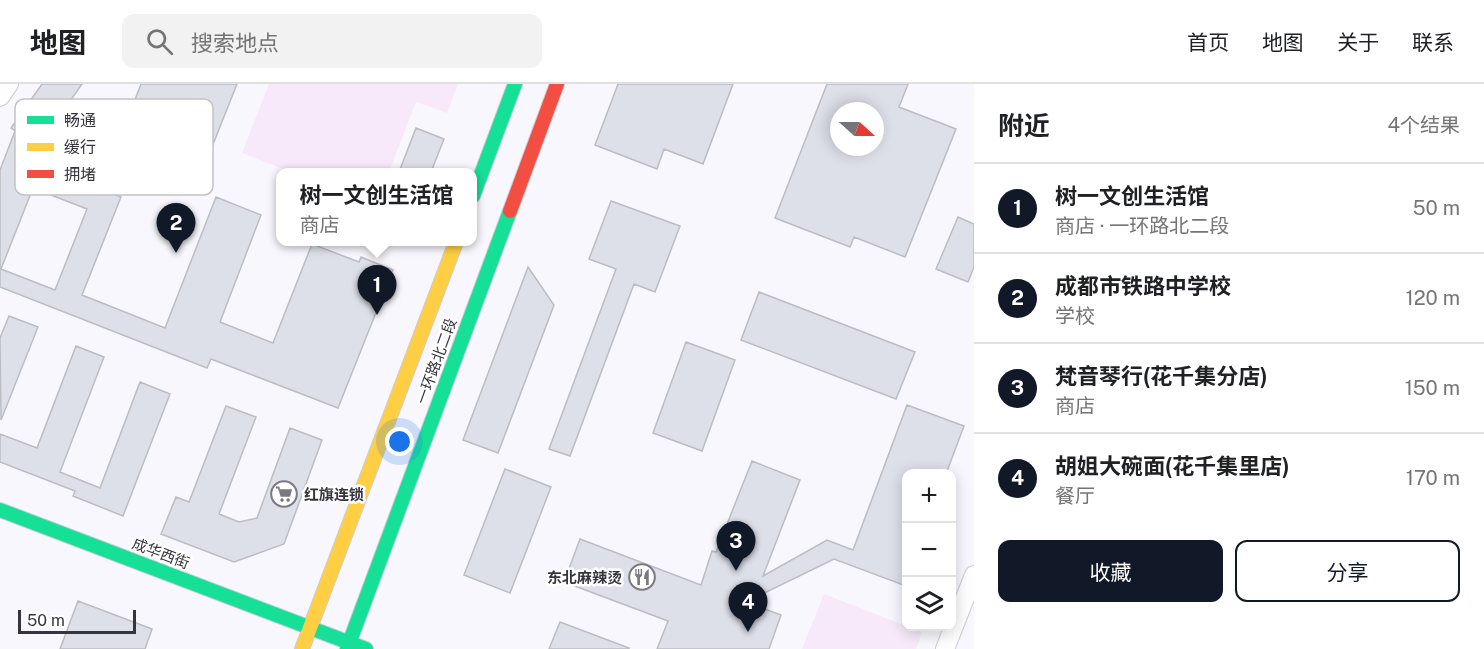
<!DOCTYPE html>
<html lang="zh">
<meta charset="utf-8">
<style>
body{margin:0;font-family:"Public Sans","Noto Sans SC",sans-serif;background:#f2f2f2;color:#202124}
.controls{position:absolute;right:18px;bottom:18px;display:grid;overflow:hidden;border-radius:12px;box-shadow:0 3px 15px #0003}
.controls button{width:54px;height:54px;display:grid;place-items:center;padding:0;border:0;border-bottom:2px solid #e0e0e0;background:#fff;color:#202124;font:30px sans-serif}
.compass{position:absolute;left:830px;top:18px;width:54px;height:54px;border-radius:50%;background:#fff;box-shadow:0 3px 15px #0003;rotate:111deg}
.scale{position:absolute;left:18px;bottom:15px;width:118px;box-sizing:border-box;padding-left:6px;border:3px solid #36353e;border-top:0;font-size:16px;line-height:21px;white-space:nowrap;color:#36353e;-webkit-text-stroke:4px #fff;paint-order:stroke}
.you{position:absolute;left:400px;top:358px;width:21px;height:21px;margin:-15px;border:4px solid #fff;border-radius:50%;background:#1a73e8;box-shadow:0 0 0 9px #1a73e833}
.badge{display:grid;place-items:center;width:39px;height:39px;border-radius:50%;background:#111827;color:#fff;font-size:20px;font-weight:700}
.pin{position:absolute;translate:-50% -50px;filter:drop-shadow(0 2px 3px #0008)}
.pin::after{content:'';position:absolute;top:32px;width:21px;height:18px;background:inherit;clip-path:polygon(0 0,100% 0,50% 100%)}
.popup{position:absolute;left:276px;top:84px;width:201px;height:78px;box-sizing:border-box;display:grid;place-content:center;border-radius:12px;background:#fff;filter:drop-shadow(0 2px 4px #0005);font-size:20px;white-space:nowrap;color:#757577}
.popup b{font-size:22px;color:#202124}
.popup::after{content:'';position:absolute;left:50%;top:100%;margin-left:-12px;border:12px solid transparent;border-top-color:#fff}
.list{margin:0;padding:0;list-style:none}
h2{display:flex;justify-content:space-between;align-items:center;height:78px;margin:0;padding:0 24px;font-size:26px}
h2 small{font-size:20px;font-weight:400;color:#757577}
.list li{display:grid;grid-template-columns:39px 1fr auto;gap:18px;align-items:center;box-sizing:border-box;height:90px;padding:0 24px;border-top:2px solid #e0e0e0}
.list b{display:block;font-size:22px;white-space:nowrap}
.list p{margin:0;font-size:20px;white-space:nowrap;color:#757577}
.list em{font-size:20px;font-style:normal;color:#757577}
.actions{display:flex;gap:12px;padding:18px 24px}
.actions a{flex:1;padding:14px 0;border:2px solid #111827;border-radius:12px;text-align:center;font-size:21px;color:#111827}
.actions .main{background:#111827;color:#fff}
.icon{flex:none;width:33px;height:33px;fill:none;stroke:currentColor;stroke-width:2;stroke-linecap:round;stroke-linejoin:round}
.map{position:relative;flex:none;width:974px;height:565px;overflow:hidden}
header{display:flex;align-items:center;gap:36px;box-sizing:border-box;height:84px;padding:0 30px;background:#fff;border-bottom:2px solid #e0e0e0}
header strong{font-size:28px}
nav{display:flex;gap:33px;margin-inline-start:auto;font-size:21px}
.search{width:420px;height:54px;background:#f2f2f2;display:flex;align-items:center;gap:15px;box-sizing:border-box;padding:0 21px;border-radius:12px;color:#757577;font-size:22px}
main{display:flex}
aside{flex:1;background:#fff}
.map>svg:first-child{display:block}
.green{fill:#f7e9f9}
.building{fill:#dddfe9;stroke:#bcbdc3;stroke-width:1.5;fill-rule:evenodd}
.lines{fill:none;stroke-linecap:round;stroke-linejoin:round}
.street-casing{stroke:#cdccd3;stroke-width:20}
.fast-casing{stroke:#cdccd3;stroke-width:16}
.slow-casing{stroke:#cdccd3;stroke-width:16}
.jam-casing{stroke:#cdccd3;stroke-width:16}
.street{stroke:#fefeff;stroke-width:18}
.fast{stroke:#16e098;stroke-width:14}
.slow{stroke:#ffcf43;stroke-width:14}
.jam{stroke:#f24e42;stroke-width:14}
.labels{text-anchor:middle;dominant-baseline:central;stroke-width:5;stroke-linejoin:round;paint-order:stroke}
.street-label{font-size:15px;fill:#36353e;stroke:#fff}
.poi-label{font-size:15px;font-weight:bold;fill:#36353e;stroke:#fff;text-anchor:start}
.key{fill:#fff;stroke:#c3c2c5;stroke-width:1.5}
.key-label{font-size:16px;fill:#36353e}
</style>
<header>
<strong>地图</strong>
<div class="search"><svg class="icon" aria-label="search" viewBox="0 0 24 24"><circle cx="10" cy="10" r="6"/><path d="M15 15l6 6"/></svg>搜索地点</div>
<nav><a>首页</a><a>地图</a><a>关于</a><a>联系</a></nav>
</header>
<main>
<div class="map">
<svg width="974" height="565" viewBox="0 0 974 565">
<rect width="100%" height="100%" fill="#f8f7fd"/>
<path class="green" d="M269,0H458L447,29L416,18L389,88H291L242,69Z
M824,510L922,548L916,565H802Z"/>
<path class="building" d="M42,0H82L30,74L60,85L72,53L100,64L87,99L121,113L82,211L165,244L216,113L261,131L220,238L273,259L312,160L359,178L361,173L393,186L338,324L211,275L207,284L0,203V86L15,47L11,44ZM33,104L87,125L55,206L1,185Z
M141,0H237L212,63L129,31Z
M618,0H733L703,80L664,65L657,85L595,61Z
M827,0H908L899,23L956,45L905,173L854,153L850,163L775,134ZM839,27H875V63H839Z
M416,44L444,55L431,88H399Z
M611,117L680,142L655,208L634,200L570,372L549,365L616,185L589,175Z
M958,133L974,140V183L968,198L936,185Z
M528,183L554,221L498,369L463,356Z
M759,208L915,268L896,315L741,256Z
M9,232L38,243L1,336L0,254Z
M686,258L735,276L702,367L653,349Z
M76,262L104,273L60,388L100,404L140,298L170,310L123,432L73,412L75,407L0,378V350L37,364Z
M907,321L964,342L946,390H906V502L834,475L746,518L781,531L769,565H657L668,537L564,498L580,455L701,501L712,467L716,468L752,377L800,396L763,492L827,456L853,466Z
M226,322L256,333L219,430L239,438L257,434L290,344L322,356L284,460L234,478L161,450L176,413L189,418Z
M505,385L551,403L510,509L464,491Z
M78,517L152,545L145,565H60Z
M560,538L629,564V565H549Z"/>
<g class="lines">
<g class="street-casing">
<path id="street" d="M0,13L9,0
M945,565L974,491"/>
</g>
<g class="fast-casing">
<path id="fast" d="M473,112L515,0
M0,426L366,565
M347,565L510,127"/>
</g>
<g class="slow-casing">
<path id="slow" d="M302,565L456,158"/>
</g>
<g class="jam-casing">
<path id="jam" d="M510,127L557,0"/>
</g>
<use href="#street" class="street"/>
<use href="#fast" class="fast"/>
<use href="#slow" class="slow"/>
<use href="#jam" class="jam"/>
</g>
<defs>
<g id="supermarket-ring" transform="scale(1.35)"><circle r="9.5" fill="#fff" stroke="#7a7981" stroke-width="1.5"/><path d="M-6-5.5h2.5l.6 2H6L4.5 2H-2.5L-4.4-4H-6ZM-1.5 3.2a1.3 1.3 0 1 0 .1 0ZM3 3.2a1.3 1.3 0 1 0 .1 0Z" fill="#7a7981"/></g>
<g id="restaurant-ring" transform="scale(1.35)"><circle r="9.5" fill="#fff" stroke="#7a7981" stroke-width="1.5"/><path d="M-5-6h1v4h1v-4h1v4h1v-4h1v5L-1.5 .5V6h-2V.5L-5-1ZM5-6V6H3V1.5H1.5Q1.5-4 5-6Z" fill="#7a7981"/></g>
</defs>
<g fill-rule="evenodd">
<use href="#supermarket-ring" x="284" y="410"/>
<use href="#restaurant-ring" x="642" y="493"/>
</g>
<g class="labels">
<g class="street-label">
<text transform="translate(436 277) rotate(-70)">一环路北二段</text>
<text transform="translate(161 469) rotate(21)">成华西街</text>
</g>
<g class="poi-label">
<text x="304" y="410">红旗连锁</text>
<text x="622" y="493" text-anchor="end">东北麻辣烫</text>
</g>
</g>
<rect x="15" y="15" width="198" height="96" rx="9" class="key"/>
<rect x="27" y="32" width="27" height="8" fill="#16e098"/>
<rect x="27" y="59" width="27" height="8" fill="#ffcf43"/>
<rect x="27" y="86" width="27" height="8" fill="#f24e42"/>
<g class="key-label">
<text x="64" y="42">畅通</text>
<text x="64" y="69">缓行</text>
<text x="64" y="96">拥堵</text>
</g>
</svg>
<div class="controls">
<button>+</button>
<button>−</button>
<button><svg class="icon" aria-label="layers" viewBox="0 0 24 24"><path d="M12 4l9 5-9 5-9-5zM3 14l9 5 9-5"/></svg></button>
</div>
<svg class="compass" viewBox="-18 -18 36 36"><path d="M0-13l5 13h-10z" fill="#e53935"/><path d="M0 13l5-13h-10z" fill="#757577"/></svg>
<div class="scale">50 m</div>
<div class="you"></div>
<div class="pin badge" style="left:377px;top:231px">1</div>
<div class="popup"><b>树一文创生活馆</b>商店</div>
<div class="pin badge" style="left:176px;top:169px">2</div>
<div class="pin badge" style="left:736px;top:487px">3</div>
<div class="pin badge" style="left:748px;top:548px">4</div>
</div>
<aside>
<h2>附近<small>4个结果</small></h2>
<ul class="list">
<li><span class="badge">1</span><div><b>树一文创生活馆</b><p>商店 · 一环路北二段</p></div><em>50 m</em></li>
<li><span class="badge">2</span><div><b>成都市铁路中学校</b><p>学校</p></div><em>120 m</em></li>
<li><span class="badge">3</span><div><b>梵音琴行(花千集分店)</b><p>商店</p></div><em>150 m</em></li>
<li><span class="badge">4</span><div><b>胡姐大碗面(花千集里店)</b><p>餐厅</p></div><em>170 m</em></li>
</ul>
<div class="actions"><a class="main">收藏</a><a>分享</a></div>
</aside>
</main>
